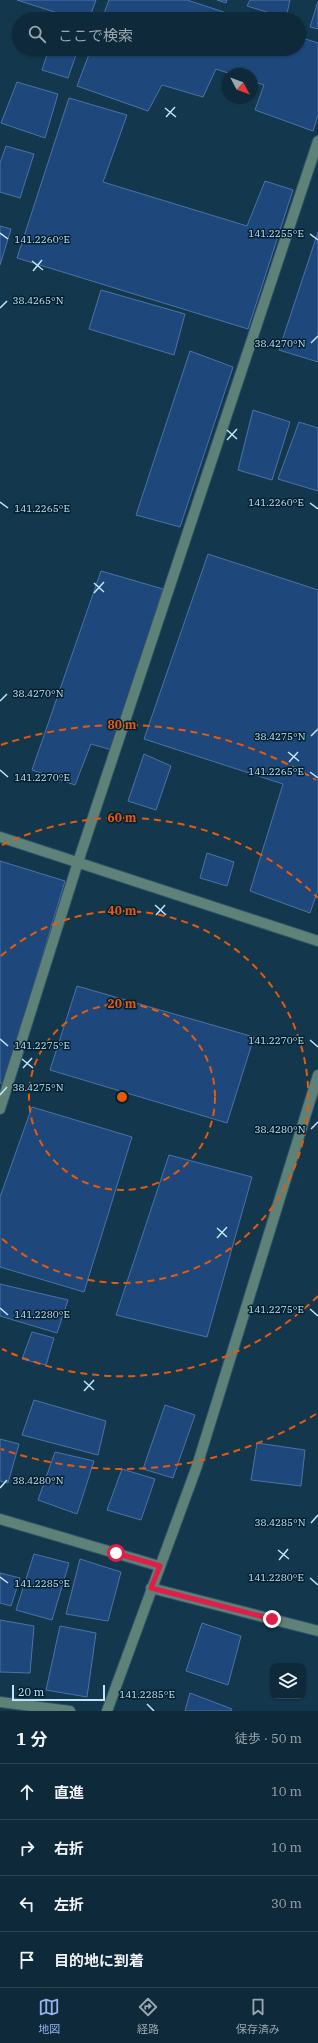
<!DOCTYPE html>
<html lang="ja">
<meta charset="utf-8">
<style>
body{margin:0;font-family:"IBM Plex Serif","Noto Sans JP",serif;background:#1c3645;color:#f1f3f6}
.controls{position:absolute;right:12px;bottom:12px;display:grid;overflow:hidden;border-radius:8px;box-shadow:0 1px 3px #0004}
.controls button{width:36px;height:36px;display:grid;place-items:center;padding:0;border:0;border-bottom:1px solid #2e4654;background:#0e2a3a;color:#f1f3f6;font:20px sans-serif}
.compass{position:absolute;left:222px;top:68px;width:36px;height:36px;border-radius:50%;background:#0e2a3a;box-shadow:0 1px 3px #0004;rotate:131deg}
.scale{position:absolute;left:12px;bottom:10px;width:93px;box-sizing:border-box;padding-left:4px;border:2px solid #c3e5fa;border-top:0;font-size:11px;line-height:14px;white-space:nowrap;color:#c3e5fa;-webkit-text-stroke:3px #021f2e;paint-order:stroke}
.stop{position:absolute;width:12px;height:12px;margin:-9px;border:3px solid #e11d48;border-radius:50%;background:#fff}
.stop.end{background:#e11d48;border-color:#fff;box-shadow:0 1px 4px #0008}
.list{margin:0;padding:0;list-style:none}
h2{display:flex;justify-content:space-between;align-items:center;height:52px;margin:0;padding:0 16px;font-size:17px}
h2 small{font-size:13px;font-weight:400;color:#9ba7af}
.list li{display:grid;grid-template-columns:26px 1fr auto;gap:12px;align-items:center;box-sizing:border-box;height:56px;padding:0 16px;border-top:1px solid #2e4654}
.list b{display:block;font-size:15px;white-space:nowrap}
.list em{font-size:13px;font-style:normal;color:#9ba7af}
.icon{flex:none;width:22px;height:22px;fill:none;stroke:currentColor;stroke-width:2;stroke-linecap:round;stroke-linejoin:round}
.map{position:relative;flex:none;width:318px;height:1711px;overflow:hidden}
.search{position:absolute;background:#0e2a3a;box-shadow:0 1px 3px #0004;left:12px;right:12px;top:12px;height:44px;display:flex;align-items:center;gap:10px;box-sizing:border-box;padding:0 14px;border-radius:22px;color:#9ba7af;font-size:15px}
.sheet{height:276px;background:#0e2a3a}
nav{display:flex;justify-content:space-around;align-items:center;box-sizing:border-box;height:56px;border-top:1px solid #2e4654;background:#0e2a3a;font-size:11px;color:#9ba7af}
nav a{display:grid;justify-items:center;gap:2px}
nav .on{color:#95b2f1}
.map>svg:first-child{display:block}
.building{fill:#1e487c;stroke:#4c73a6}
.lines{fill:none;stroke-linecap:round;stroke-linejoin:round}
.minor-casing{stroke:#2f5469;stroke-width:12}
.minor{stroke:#5f8278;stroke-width:10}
.route{stroke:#e11d48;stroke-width:5}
.ticks{fill:none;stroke:#c3e5fa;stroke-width:1.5}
.ring{fill:none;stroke:#e8590c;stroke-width:2;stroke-dasharray:7 5}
.ticks-label{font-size:10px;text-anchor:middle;fill:#c3e5fa;stroke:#021f2e;stroke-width:3;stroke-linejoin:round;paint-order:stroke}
.centre{fill:#e8590c;stroke:#021f2e;stroke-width:2}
.ring-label{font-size:12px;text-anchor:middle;font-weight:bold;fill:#e8590c;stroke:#021f2e;stroke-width:3;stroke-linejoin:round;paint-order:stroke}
</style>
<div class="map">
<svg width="318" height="1711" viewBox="0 0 318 1711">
<rect width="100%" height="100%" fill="#13384d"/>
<path class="building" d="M17,0H96L89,19H76Z
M109,0H187L245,19H102Z
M217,0H227L226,3Z
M250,0H290L286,18L247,6Z
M318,1V29L310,27Z
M299,37L318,43V115L313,131L255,110L264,85L252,81V74H231L216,69L203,97L162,85L148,111L77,86L91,49H299Z
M49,49H78L68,78L42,70Z
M17,82L58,94L45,138L1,123Z
M69,98L127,115L103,182L247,226L265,181L293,190L248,329L17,258Z
M6,146L34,154L20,198L0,192V163Z
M0,226L11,229L0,265Z
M318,232V362L279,350Z
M101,290L185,314L174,355L89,329Z
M190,351L233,367L180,527L136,515Z
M253,410L290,422L272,480L238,470Z
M299,422L318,428V491L278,479Z
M208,554L318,590V890L310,913L250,891L283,784L144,739Z
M101,571L163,589L112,750L91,744L75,785L32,770Z
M144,754L171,766L156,810L128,801Z
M207,853L234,862L227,886L200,878Z
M0,861L65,881L4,1084L0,1083Z
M77,986L254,1037L227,1123L50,1070Z
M32,1107L132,1137L84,1292L0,1267V1197Z
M169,1155L252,1177L207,1337L116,1315Z
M0,1284L68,1300L57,1333L0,1316Z
M32,1332L54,1338L46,1365L22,1359Z
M34,1400L106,1421L98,1455L22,1435Z
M165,1405L195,1415L173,1478L143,1469Z
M0,1439L19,1444L8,1483L0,1481Z
M257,1443L305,1450L301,1486L251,1480Z
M55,1452L94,1461L77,1514L38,1500Z
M122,1469L155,1479L141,1520L107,1510Z
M34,1554L69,1563L52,1620L16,1610Z
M80,1559L121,1572L108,1621L66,1614Z
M0,1573L20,1578L11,1606L0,1603Z
M0,1620L34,1626L30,1673L0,1672Z
M202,1623L241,1636L228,1685L186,1671Z
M60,1626L96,1633L87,1697L46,1690Z
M190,1693L232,1709L231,1711H185Z"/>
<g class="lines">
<g class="minor-casing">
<path id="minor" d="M0,837L318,941
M0,1109L78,862L318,141
M0,1519L159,1566
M151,1588L318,1631
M0,1702L70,1711
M107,1711L197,1466L318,1075"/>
</g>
<use href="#minor" class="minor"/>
</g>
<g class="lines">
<path class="route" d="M116,1553L160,1566L151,1588L272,1619"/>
</g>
<path class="ticks" d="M165,108L176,117M166,117L175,107M0,233L8,239M310,234L318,240M32,261L43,270M33,271L42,260M0,308L7,301M311,343L318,336M227,430L237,439M227,440L237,429M0,502L8,508M310,503L318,509M94,583L104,592M94,593L104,582M0,701L7,694M311,736L318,729M288,752L299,761M289,762L298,752M0,770L8,777M310,772L318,778M155,905L166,915M156,915L165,905M0,1039L8,1046M310,1040L318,1047M22,1059L33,1068M23,1068L32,1058M0,1095L7,1087M311,1129L318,1122M217,1228L227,1237M217,1238L227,1227M0,1308L8,1315M310,1309L318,1316M84,1381L94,1390M84,1391L94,1380M0,1488L7,1480M311,1523L318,1515M278,1550L289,1559M279,1560L288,1549M0,1577L8,1583M310,1578L318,1585M147,1704L154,1711"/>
<g class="ring">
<circle cx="122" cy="1097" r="93"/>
<path d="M1 956A186 186 0 1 1 1 1238"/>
<path d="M318 1296A279 279 0 0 1 2 1349M2 845A279 279 0 0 1 318 898"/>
<path d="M316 1414A372 372 0 0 1 1 1449M1 745A372 372 0 0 1 316 780"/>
</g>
<g class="ticks-label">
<text x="276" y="237">141.2255°E</text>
<text x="42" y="243">141.2260°E</text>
<text x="38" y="304">38.4265°N</text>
<text x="280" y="347">38.4270°N</text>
<text x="276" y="506">141.2260°E</text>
<text x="42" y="512">141.2265°E</text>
<text x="38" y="697">38.4270°N</text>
<text x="280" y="740">38.4275°N</text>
<text x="276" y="775">141.2265°E</text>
<text x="42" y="781">141.2270°E</text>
<text x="276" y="1044">141.2270°E</text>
<text x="42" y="1049">141.2275°E</text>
<text x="38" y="1091">38.4275°N</text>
<text x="280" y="1133">38.4280°N</text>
<text x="276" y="1313">141.2275°E</text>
<text x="42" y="1318">141.2280°E</text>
<text x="38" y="1484">38.4280°N</text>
<text x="280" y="1526">38.4285°N</text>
<text x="276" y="1581">141.2280°E</text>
<text x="42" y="1587">141.2285°E</text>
<text x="147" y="1698">141.2285°E</text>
</g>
<circle cx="122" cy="1097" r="6" class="centre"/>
<g class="ring-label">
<text x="122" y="729">80 m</text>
<text x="122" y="822">60 m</text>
<text x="122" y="915">40 m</text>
<text x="122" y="1008">20 m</text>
</g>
</svg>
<div class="controls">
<button><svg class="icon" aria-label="layers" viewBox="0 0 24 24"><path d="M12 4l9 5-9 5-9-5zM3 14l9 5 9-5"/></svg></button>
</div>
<svg class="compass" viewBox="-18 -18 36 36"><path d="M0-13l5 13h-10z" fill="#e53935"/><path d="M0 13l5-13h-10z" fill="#9ba7af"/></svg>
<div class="scale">20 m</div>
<div class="stop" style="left:116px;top:1553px"></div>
<div class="stop end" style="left:272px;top:1619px"></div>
<div class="search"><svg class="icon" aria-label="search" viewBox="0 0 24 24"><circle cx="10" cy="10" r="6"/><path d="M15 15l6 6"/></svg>ここで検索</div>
</div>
<section class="sheet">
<h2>1 分<small>徒歩 · 50 m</small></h2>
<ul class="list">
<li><svg class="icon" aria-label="ahead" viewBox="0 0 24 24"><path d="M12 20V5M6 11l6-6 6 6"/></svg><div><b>直進</b></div><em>10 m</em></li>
<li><svg class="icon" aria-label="right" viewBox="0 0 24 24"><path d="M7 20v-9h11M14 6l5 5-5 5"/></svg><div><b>右折</b></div><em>10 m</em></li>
<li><svg class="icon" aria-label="left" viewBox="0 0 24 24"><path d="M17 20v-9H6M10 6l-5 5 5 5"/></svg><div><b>左折</b></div><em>30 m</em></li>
<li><svg class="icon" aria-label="arrive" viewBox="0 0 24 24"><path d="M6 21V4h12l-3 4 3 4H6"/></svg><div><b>目的地に到着</b></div></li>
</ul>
</section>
<nav>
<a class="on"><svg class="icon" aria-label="map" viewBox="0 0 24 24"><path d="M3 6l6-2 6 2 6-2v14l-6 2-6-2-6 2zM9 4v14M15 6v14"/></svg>地図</a>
<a><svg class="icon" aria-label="directions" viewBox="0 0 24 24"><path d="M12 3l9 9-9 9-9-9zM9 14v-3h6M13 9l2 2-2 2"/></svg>経路</a>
<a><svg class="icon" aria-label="saved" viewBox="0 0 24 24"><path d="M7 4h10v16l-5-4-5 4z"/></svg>保存済み</a>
</nav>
